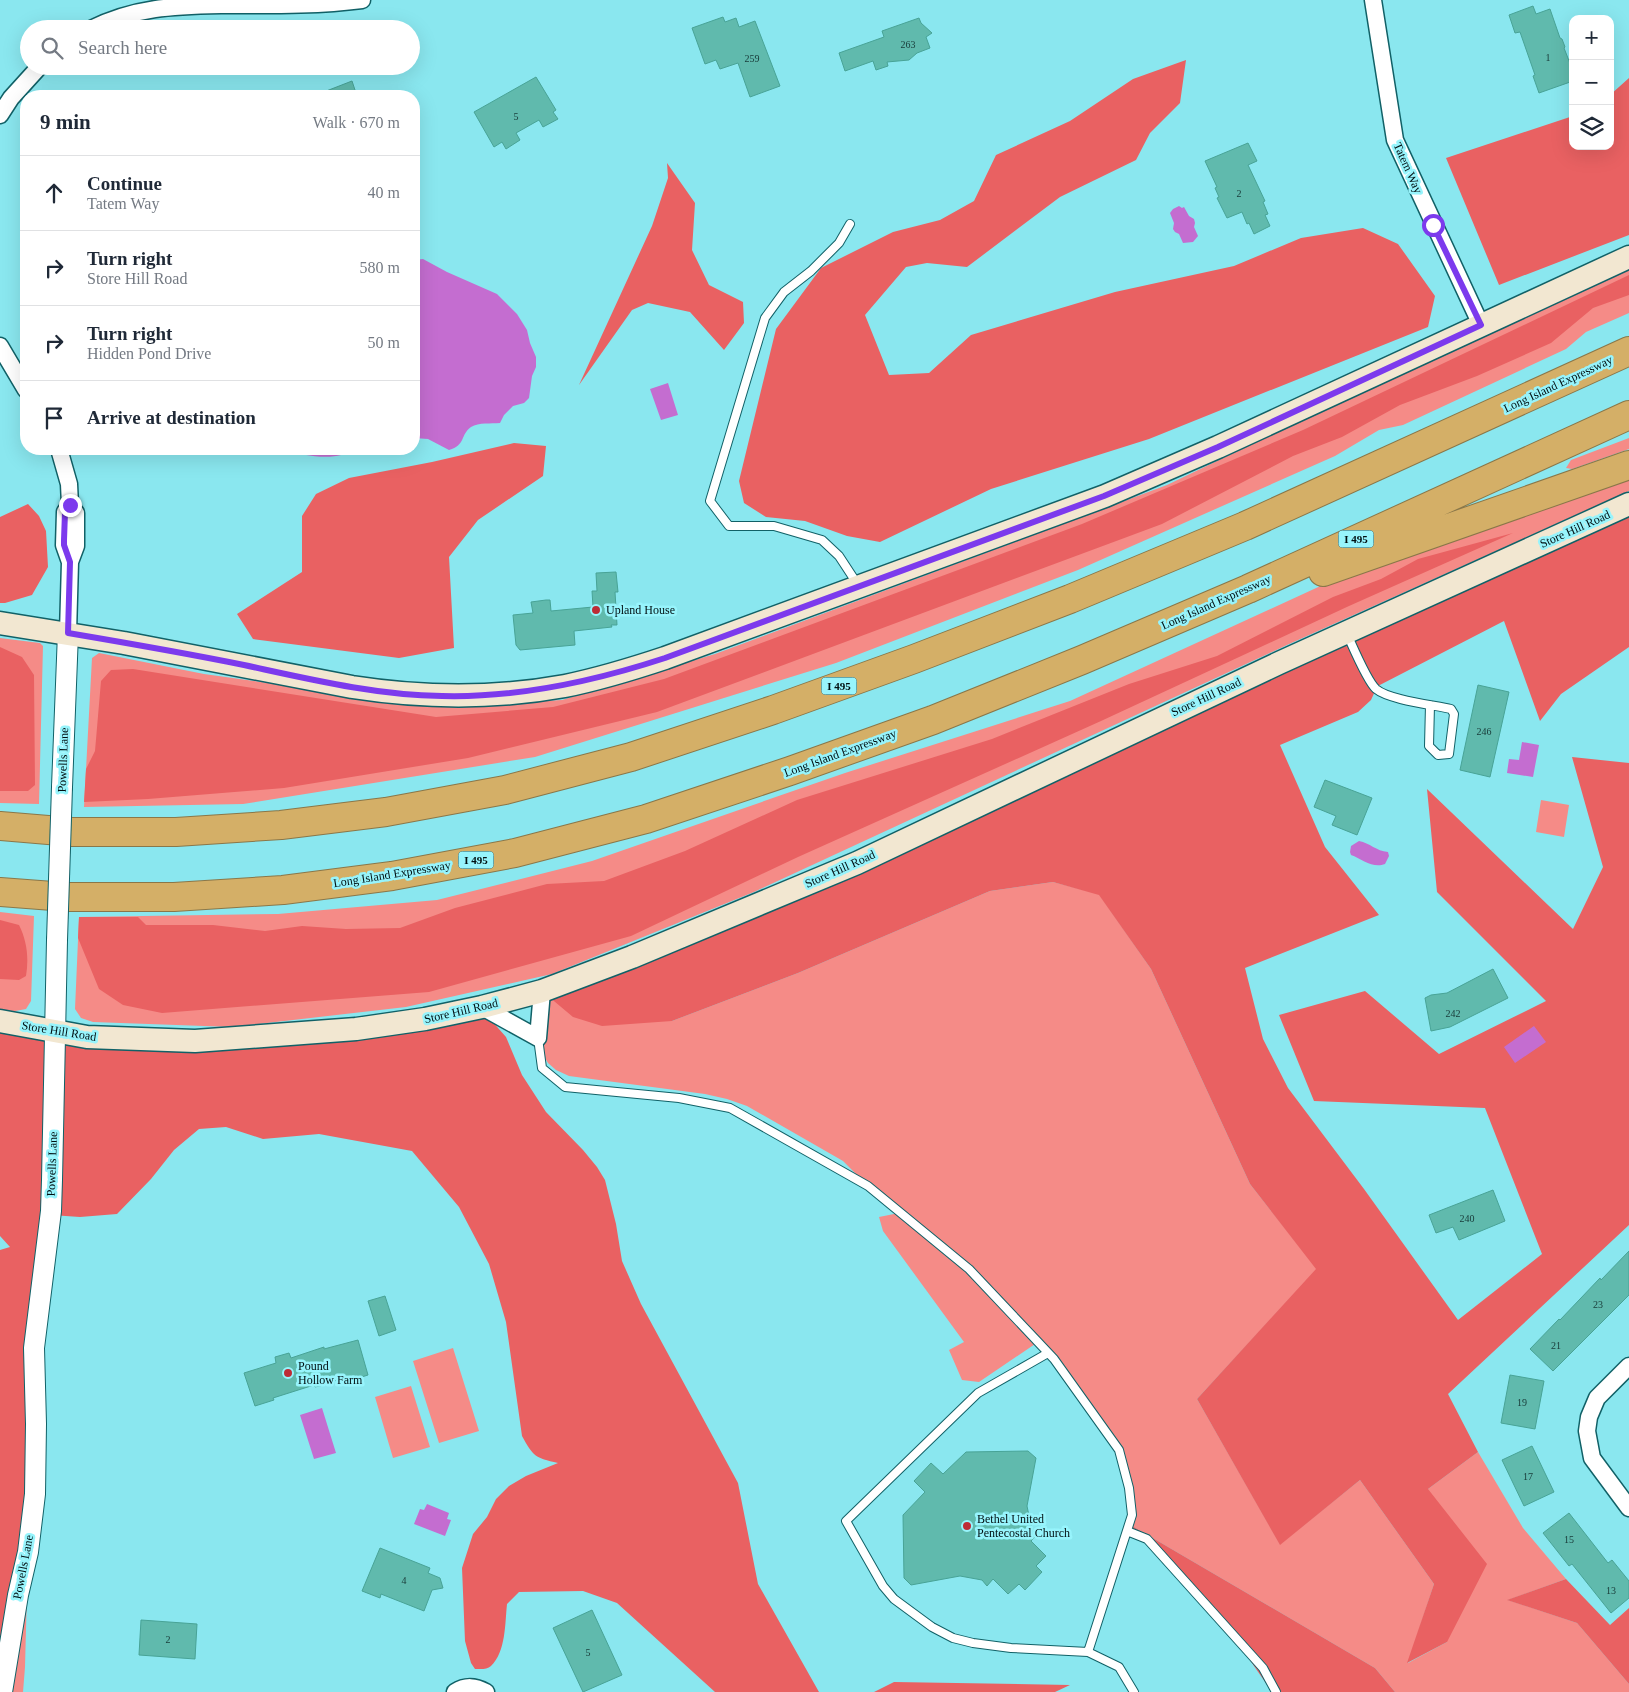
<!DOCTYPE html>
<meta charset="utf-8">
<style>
body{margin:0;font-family:Georgia,serif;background:#f2f2f3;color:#1f2937}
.controls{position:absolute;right:15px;top:15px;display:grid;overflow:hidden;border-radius:10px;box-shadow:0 5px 20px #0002}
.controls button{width:45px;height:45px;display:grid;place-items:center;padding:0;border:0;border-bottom:1px solid #e0e1e3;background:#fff;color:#1f2937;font:25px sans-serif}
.stop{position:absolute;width:15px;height:15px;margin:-11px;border:4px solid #7c3aed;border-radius:50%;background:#fff}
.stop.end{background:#7c3aed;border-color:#fff;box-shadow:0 1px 5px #0008}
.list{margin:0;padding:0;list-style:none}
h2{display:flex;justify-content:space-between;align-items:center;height:65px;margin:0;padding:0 20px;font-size:21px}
h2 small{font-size:16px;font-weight:400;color:#747a83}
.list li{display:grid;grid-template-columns:32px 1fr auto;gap:15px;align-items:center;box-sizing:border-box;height:75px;padding:0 20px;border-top:1px solid #e0e1e3}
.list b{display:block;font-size:19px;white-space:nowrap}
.list p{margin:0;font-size:16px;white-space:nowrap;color:#747a83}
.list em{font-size:16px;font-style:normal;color:#747a83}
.icon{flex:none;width:28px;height:28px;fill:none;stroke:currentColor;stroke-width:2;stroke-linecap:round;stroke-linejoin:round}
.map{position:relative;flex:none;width:1629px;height:1692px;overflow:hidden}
.search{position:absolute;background:#fff;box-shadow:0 5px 20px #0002;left:20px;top:20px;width:400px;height:55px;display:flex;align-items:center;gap:12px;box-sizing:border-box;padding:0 18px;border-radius:28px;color:#747a83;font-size:19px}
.panel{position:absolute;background:#fff;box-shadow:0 5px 20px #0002;left:20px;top:90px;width:400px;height:365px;border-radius:20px}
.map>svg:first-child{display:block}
.green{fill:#f58b87}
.forest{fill:#e96162}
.water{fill:#c46dd0}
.building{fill:#60baad;stroke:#48a396}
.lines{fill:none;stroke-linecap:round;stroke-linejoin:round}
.service-casing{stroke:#116167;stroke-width:10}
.minor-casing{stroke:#116167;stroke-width:19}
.tertiary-casing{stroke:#116167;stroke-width:22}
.secondary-casing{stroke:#116167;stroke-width:25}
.motorway-casing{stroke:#8a7749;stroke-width:30}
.service{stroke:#fff;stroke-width:8}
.minor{stroke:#fff;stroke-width:16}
.tertiary{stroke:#fff;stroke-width:20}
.secondary{stroke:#f2e7d1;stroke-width:22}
.motorway{stroke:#d4af67;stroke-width:28}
.tertiary-bridge-casing{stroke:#116167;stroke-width:22;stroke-linecap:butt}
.tertiary-bridge{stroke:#fff;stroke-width:20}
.route{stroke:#7c3aed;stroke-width:6}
.poi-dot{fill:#bd2c36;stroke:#97f4fc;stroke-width:2}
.labels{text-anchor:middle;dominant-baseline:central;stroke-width:5;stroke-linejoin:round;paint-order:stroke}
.number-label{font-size:10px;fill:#183a38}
.shield{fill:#97f4fc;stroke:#2d5458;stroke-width:1}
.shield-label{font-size:11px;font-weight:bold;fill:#000f11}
.street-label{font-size:12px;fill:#000f11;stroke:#97f4fc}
.poi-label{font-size:12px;fill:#000f11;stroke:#97f4fc;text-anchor:start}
</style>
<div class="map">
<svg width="1629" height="1692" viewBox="0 0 1629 1692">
<rect width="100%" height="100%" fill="#8ae7ef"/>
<path class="green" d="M1629,266V313L1586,332L1566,349L1403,425L1379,430L1335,456L1078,570L836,663L535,757L243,804L84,807L92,658L99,653L204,674L438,707L562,700L715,654L1167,485L1494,328Z
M1629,438V449L1572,469L1566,468L1571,460Z
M1629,476V491L1287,645L754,892L552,974L406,1007L232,1027L93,1022L81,1018L75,1009L79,917L278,914L437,900L592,861L845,773L1070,701L1327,583Z
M0,638L40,643L43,646L39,804L0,803Z
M1541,800L1569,805L1564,837L1536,832Z
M1053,882L1099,894L1151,969L1250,1184L1317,1269L1197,1399L1280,1544L1360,1480L1434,1584L1408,1663L1447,1642L1428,1489L1478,1452L1523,1528L1566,1579L1508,1600L1577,1623L1629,1684V1692H1395L1375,1668L1127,1523L1132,1495L1113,1446L1038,1342L979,1382L962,1380L949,1350L964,1342L883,1231L879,1217L899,1213L868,1186L843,1161L747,1106L727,1099L705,1094L569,1076L556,1070L548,1063L542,1053V991L556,1001L672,1021L798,973L990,891Z
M0,912L34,916L31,1001L26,1009L10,1012L0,1009Z
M453,1348L479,1431L439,1443L413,1361Z
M411,1386L430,1447L393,1458L375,1397Z
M28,1552L25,1667L23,1692H0Z"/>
<path class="forest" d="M1186,60L1180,103L1150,133L1136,160L1060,197L967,267L927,263L906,267L865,315L889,375L929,373L971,335L1115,292L1234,266L1301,238L1363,228L1398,244L1435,296L1428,327L1149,439L991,489L880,542L847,536L805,521L766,517L744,503L739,481L776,329L821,268L893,232L940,220L974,201L996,155L1070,121L1133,79Z
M1629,78V235L1499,285L1446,158L1573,116V146H1610V95Z
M667,163L695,203L692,250L709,285L743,302L744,323L724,350L690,312L648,303L632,310L579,385L652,226L668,178Z
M1629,275V295L1593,308L1551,343L1477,376L1400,405L1342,437L1293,456L1162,524L657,712L468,758L284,788L148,799L84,802L86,769L95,751L101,681L111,670L133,669L436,717L553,707L664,679L1082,524L1303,430Z
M514,443L546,446L543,476L478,520L449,557L454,648L399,658L253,639L237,614L302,572V516L316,494L349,478L432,462Z
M28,504L39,516L46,531L48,567L32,595L5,603H0V517Z
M1629,504V647L1561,694L1540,721L1504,621L1374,688L1376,689L1371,700L1358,712L1280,745L1325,847L1379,915L1245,968L1263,1039L1288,1088L1364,1189L1458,1320L1542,1254L1485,1108L1314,1101L1279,1015L1365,991L1439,1054L1546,1001L1437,892L1427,789L1573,929L1603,867L1572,757L1629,763V1225L1448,1394L1478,1452L1428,1489L1487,1564L1447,1642L1407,1663L1434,1584L1360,1480L1280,1545L1197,1399L1316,1269L1250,1184L1151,969L1099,895L1053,882L990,891L798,973L672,1021L602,1026L573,1017L542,991L559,985Z
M1513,533L1349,606L1101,721L798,857L631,936L429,992L162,1013L123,1005L99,989L78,938L79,917H138L146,925H213L265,931L302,926L346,929L400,928L455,908L547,884L604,881L685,851L797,800L992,739L1129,684L1217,656L1333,597L1381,579L1418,559Z
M0,647L22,657L34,675L35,785L28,791H0Z
M0,920L19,925C27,941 29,958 26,976L19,980L0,979Z
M484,1012L506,1037L522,1075L546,1112L583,1150L597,1167L605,1180L616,1224L622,1261L641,1304L738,1483L758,1584L819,1692H715L617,1603L583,1591L519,1592L507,1604C505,1623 506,1652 491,1666C487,1670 480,1669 475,1669L471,1663L465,1641L462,1568L473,1534L487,1517L496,1499L509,1486L526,1476L558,1463C535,1458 533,1456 522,1436L506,1322L489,1264L459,1207L412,1151L319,1134L263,1139L226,1127L199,1129L174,1150L151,1179L117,1214L80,1217L51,1215L35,1494L0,1657V1250L10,1247L0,1236V1021L87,1037Z
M1127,1523L1375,1668L1395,1692H1272L1236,1640L1185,1578Z
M1566,1579L1610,1625L1629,1608V1684L1577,1623L1507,1600Z
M894,1682L1070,1685L1055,1692H874Z"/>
<path class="water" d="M1179,206L1182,208L1184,207L1189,216L1194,219L1195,223L1194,227L1198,236L1193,242L1183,243L1179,234L1175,232L1173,229L1174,223L1170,213L1173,209Z
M423,259L447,272L497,294L517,314L527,330L530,343L536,357V367L532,376L529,398L524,403L513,406L504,415L500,423C491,424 479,422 471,427C460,435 466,445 449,450L428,439L414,438V260Z
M668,383L678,415L661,420L650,389Z
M288,449H352C349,451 345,454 341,455C328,459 299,456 288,449Z
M1522,742L1539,745L1533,777L1507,773L1509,759L1519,760Z
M1359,841C1370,843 1376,851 1388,852L1389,856L1385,864C1373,869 1362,859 1351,855L1350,852L1351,846Z
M1534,1026L1546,1042L1515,1063L1504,1047Z
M322,1408L336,1453L314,1459L300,1415Z
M427,1504L449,1513L447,1519L451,1520L445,1536L414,1524L420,1509L424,1510Z"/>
<path class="building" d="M1533,6L1536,14L1550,9L1560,38L1562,39L1565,47L1564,48L1573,71V81L1539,93L1533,76L1535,75L1520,32L1515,33L1509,15Z
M723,17L725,22L736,18L739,27L755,21L780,86L750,97L738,63L720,69L716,60L705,64L692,28Z
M919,18L921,23L932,33L926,37L930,48L917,53L909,60L887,62L888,66L876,70L873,61L845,71L839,53L884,37L882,31Z
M536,77L556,110L553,112L558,119L543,127L539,120L516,133L520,140L506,149L502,142L494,147L474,112Z
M352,81L357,96H316V95Z
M1248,143L1257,161L1248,165L1265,201L1263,202L1268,214L1265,215L1270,226L1254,234L1249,223L1247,224L1242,212L1227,218L1217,198L1219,197L1215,188L1217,187L1205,161Z
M616,572L618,592H615L617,625H611L612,627L574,631L575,645L520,650L516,645L513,615L533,613L531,602L546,600H550L551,611L593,607L592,591H597L596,573Z
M1478,685L1509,692L1490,777L1460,770Z
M1325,780L1372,798L1357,835L1332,825L1336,816L1314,807Z
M1493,969L1508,998L1450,1027L1431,1031L1425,998L1431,995L1447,993Z
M1493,1190L1505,1221L1459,1240L1453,1227L1436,1233L1429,1215Z
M1629,1251V1295L1553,1371L1530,1349L1559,1319L1560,1320L1600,1278L1601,1280Z
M385,1296L396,1330L379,1336L368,1301Z
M358,1340L368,1375L349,1381L347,1376L323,1385L315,1387L314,1385L273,1398L274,1400L255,1406L244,1373L276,1363L275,1357L289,1353L291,1358L324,1347V1349Z
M1510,1375L1544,1381L1535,1429L1501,1423Z
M1532,1446L1554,1492L1524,1506L1502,1460Z
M1028,1451L1036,1458L1027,1506L1032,1530L1037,1535L1031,1541L1046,1556L1036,1566L1042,1572L1025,1590L1019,1584L1008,1594L993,1579L987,1586L982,1580L960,1576L911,1585L904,1578L903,1515L925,1492L914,1481L931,1463L943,1474L966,1452Z
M1569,1513L1608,1563L1612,1560L1629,1581V1598L1611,1613L1572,1564L1569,1566L1543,1533Z
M380,1548L430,1568L428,1573L440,1578L443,1588L432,1590L424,1611L381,1594L380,1598L362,1591Z
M592,1610L622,1675L583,1692L553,1628Z
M141,1620L197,1624L195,1659L139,1655Z"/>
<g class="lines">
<g class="service-casing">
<path id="service" d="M850,224L839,243L811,271L784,292L765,318L710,501L729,526H774L822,540L839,556L858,585
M1347,634C1353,647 1367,681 1376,689C1389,700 1434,705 1451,709L1454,714L1449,754L1438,755L1429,746L1430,705
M538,1038L542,1068L565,1087L679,1098L730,1108L868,1186L969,1269L1038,1342L1054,1359L1119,1450L1129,1488L1132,1515L1088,1652
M1048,1353L978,1393L846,1521L883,1586L894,1599L932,1627L953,1638L973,1643L1011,1648L1088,1652L1119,1667L1134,1692
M1127,1531L1147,1539L1263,1668L1276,1692"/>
</g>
<g class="minor-casing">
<path id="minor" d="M1373,0L1395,140L1481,325
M91,29C135,7 174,6 221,5C268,5 316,6 362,0
M0,115L11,98L40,66
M0,346L26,390
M59,449L69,484L70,505
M70,505L76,513V546L70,562L64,545L65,512Z
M68,633L70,562
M482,1007L538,1038L542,991
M1629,1366L1597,1398L1589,1417L1587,1431L1592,1458L1629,1508
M455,1692C466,1685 475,1686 486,1692"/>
</g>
<g class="tertiary-casing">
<path id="tertiary" d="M62,787L68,633
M2,1692L18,1595L28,1552L35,1494L36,1424L34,1348L51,1211L52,1180L57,940"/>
</g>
<g class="secondary-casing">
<path id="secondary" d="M0,623L124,643L352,687C423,698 494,699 565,686C599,679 632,669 665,658L1105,496L1218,447L1629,257
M0,1021L87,1037L195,1041L356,1029L425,1019L482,1007L542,991L632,957L857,863L1279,663L1629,504"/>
</g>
<g class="motorway-casing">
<path id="motorway" d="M1323,572L1629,465
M0,826L72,832H176L281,825L386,812L505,790L631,757L773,710L914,659L1070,599L1245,526L1629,351
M0,892L66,897H174L283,890L392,876L515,853L646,819L790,771L933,720L1082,660L1248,589L1629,415"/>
</g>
<use href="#service" class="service"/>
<use href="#minor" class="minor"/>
<use href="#tertiary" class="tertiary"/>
<use href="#secondary" class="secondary"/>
<use href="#motorway" class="motorway"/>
<g class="tertiary-bridge-casing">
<path id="tertiary-bridge" d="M57,940L62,787"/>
</g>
<use href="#tertiary-bridge" class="tertiary-bridge"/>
</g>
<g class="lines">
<path class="route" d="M70,505L65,512L64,540V545L70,562L68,633C127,643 185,653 244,665C309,679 375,695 442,696C518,698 592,682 665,658L1104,496L1218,447L1481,325L1433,225"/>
</g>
<g class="poi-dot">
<circle cx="596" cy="610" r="5"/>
<circle cx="288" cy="1373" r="5"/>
<circle cx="967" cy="1526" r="5"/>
</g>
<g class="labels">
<g class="number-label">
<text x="908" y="44">263</text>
<text x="1548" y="57">1</text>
<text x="752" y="58">259</text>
<text x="516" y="116">5</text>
<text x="1239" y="193">2</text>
<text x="1484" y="731">246</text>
<text x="1453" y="1013">242</text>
<text x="1467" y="1218">240</text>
<text x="1598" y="1304">23</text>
<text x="1556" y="1345">21</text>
<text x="1522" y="1402">19</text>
<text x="1528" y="1476">17</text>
<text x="1569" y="1539">15</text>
<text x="404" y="1580">4</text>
<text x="1611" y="1590">13</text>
<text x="168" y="1639">2</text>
<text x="588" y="1652">5</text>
</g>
<g class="shield">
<rect x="1338.5" y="530.5" width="35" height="17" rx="4"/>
<rect x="821.5" y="677.5" width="35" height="17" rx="4"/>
<rect x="458.5" y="851.5" width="35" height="17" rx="4"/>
</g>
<g class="shield-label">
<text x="1356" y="539">I 495</text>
<text x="839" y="686">I 495</text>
<text x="476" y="860">I 495</text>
</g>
<g class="street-label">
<text transform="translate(1408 168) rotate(66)">Tatem Way</text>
<text transform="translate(1558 384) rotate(-25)">Long Island Expressway</text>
<text transform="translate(1575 529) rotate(-24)">Store Hill Road</text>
<text transform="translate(1216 602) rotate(-24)">Long Island Expressway</text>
<text transform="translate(1206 697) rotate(-25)">Store Hill Road</text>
<text transform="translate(840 753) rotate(-20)">Long Island Expressway</text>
<text transform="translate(63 760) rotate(-88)">Powells Lane</text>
<text transform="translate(840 869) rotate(-24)">Store Hill Road</text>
<text transform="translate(392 874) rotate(-9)">Long Island Expressway</text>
<text transform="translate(461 1011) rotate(-13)">Store Hill Road</text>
<text transform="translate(59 1031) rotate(9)">Store Hill Road</text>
<text transform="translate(52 1164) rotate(-88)">Powells Lane</text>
<text transform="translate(23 1567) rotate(-79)">Powells Lane</text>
</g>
<g class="poi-label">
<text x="606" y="610">Upland House</text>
<text x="298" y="1366">Pound<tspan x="298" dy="14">Hollow Farm</tspan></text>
<text x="977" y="1519">Bethel United<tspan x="977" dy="14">Pentecostal Church</tspan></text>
</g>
</g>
</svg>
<div class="controls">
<button>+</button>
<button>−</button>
<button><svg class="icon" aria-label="layers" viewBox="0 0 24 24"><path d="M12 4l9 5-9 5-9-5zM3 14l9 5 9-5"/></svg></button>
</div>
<div class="stop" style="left:1433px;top:225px"></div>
<div class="stop end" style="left:70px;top:505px"></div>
<div class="search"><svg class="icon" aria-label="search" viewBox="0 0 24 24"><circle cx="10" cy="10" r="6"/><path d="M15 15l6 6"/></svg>Search here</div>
<section class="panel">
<h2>9 min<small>Walk · 670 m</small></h2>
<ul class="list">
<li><svg class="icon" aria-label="ahead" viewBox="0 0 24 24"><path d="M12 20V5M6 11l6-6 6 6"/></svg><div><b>Continue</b><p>Tatem Way</p></div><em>40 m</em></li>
<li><svg class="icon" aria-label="right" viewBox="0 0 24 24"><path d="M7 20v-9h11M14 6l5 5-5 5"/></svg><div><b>Turn right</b><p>Store Hill Road</p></div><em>580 m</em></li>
<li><svg class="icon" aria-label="right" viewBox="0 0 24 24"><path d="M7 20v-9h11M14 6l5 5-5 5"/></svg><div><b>Turn right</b><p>Hidden Pond Drive</p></div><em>50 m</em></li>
<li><svg class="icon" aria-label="arrive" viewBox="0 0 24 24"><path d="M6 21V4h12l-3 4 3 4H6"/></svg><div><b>Arrive at destination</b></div></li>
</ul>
</section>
</div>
